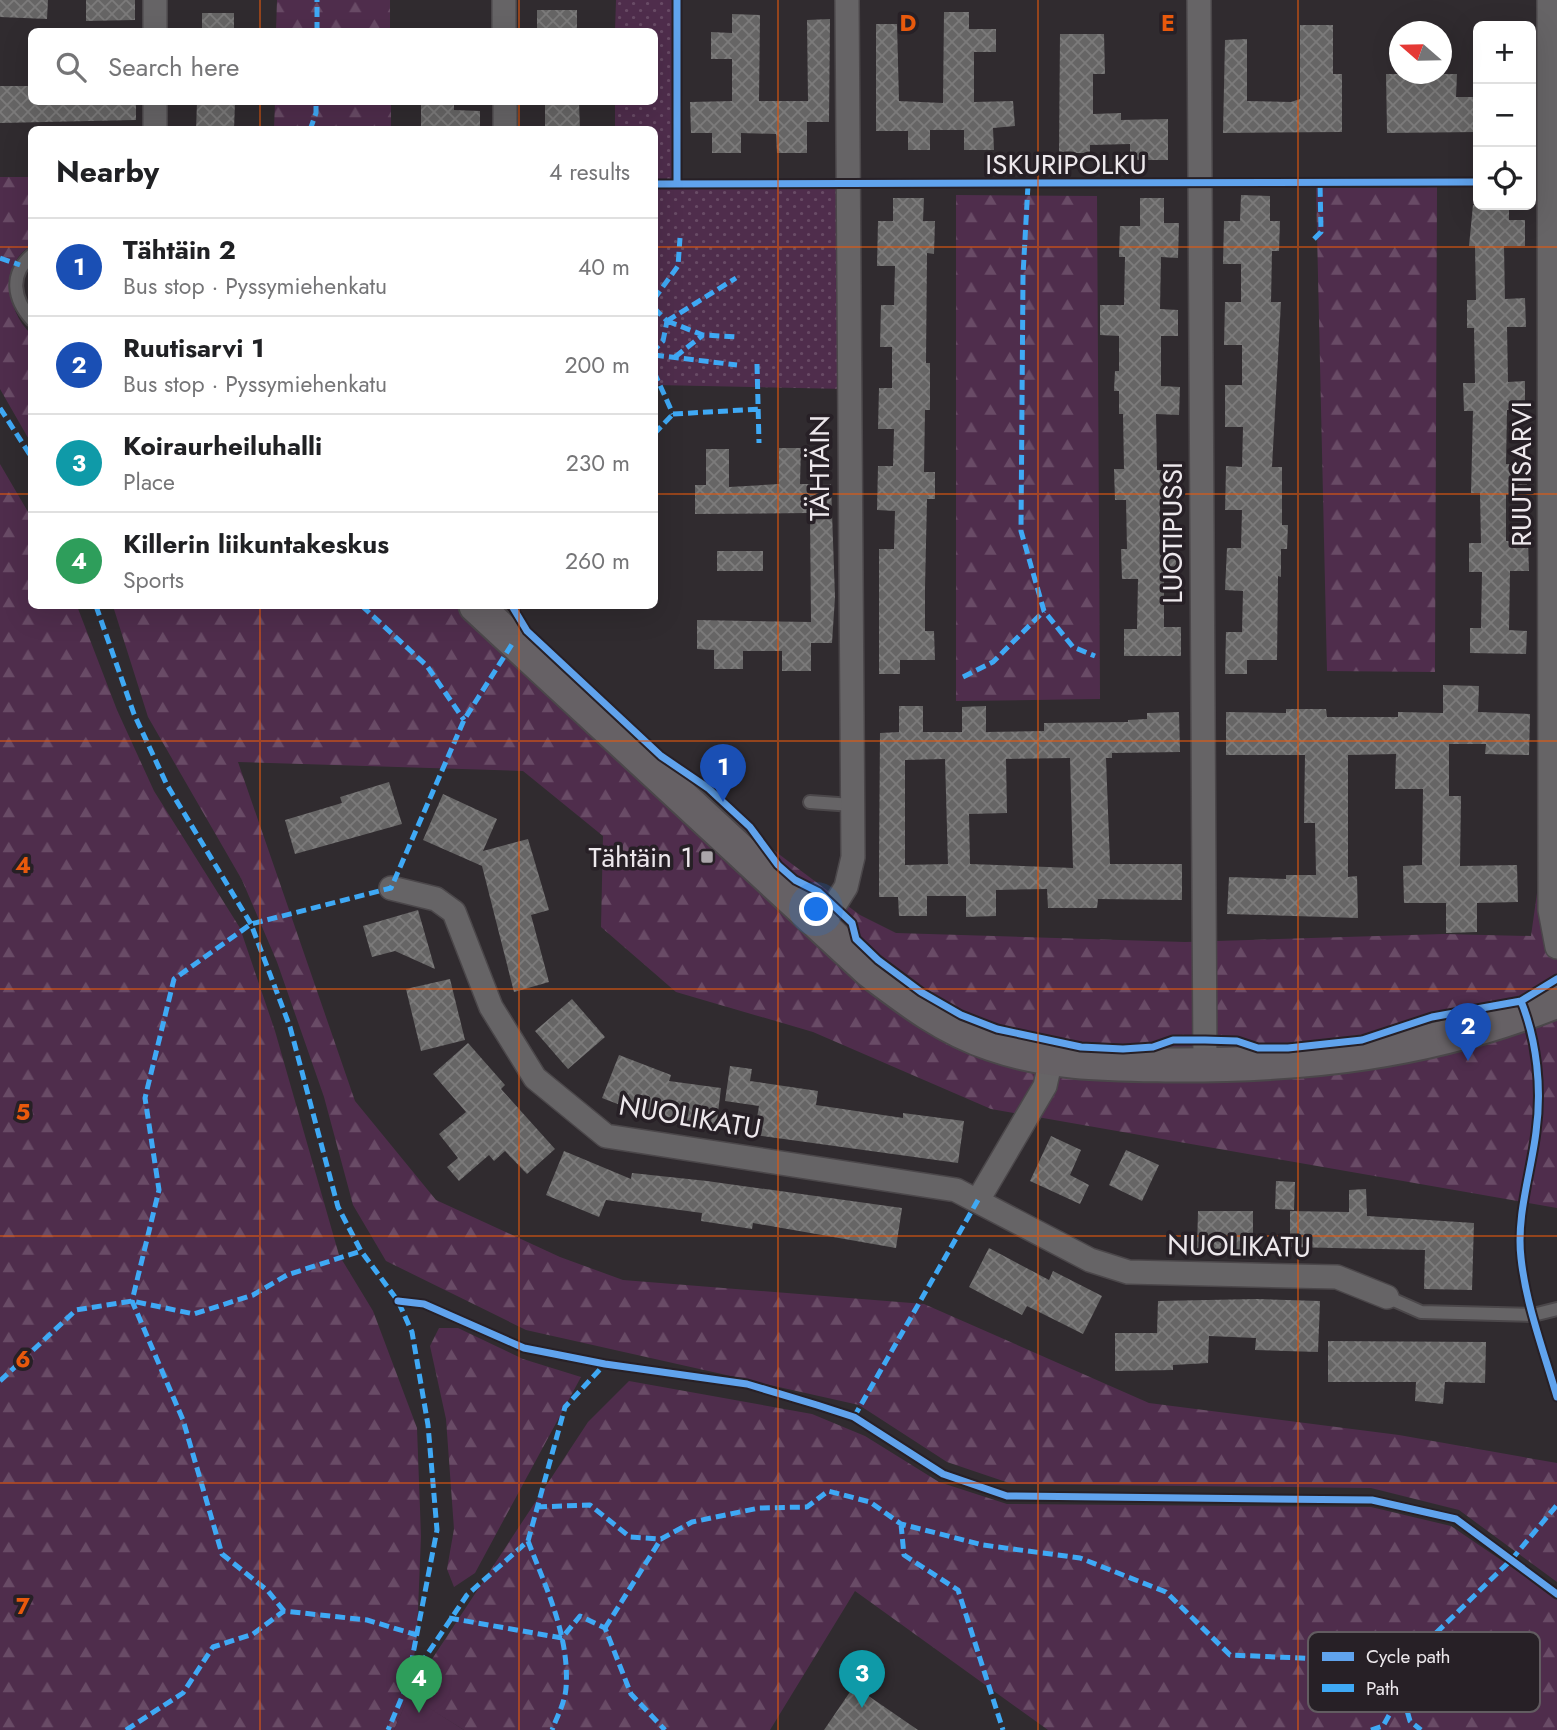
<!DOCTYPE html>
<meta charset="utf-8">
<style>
body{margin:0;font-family:Jost,sans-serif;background:#f2f2f2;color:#202124}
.controls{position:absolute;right:21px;top:21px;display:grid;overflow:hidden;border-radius:10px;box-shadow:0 7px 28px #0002}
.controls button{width:63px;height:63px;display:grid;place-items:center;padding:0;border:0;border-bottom:2px solid #e0e0e0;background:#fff;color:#202124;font:35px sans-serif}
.compass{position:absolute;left:1389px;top:21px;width:63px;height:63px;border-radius:50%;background:#fff;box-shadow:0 7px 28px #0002;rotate:290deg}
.you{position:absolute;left:817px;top:910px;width:24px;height:24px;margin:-18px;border:5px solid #fff;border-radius:50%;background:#1a73e8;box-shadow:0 0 0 10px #1a73e833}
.badge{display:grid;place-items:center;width:46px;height:46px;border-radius:50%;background:#5f5d60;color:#fff;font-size:23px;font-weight:700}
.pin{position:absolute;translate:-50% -58px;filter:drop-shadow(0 2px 4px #0008)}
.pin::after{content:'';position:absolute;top:37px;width:24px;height:21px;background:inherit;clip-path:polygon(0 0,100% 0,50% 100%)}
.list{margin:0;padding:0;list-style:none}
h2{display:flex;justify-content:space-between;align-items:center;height:91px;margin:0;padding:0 28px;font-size:30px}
h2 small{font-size:23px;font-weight:400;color:#757577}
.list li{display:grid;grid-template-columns:46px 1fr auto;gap:21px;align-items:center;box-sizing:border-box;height:98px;padding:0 28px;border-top:2px solid #e0e0e0}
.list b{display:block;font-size:26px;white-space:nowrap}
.list p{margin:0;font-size:23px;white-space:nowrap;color:#757577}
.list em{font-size:23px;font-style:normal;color:#757577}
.icon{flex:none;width:38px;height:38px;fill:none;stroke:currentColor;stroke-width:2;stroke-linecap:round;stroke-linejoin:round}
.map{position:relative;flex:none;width:1557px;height:1730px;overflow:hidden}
.search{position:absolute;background:#fff;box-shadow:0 7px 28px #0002;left:28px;top:28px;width:630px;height:77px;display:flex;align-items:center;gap:18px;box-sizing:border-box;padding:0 24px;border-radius:10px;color:#757577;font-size:26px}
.panel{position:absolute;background:#fff;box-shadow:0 7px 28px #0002;left:28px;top:126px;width:630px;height:483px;border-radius:10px}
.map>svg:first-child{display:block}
.forest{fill:url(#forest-firs)}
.park{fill:url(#park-dots)}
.pitch{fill:#4f2d4c}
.building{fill:url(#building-cross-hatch);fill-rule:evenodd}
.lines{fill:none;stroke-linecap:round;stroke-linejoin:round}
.lane-casing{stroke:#4b474a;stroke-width:16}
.street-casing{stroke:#4b474a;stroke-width:26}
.secondary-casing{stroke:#4b474a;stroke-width:37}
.lane{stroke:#666466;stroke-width:12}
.street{stroke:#666466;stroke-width:23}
.secondary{stroke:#666165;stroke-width:33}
.quiet{stroke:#3fa9f5;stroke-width:5;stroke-dasharray:10 5;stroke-linecap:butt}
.cycleway-casing{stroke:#272026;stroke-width:11}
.cycleway{stroke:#60a3ed;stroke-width:7}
.grid{fill:none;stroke:#e8590c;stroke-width:2;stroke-opacity:0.55}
.poi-dot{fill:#aba6aa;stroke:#272026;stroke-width:2.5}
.labels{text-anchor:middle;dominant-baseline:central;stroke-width:7;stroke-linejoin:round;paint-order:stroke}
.street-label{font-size:28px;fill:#ede8ec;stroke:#272026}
.poi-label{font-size:28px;fill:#ede8ec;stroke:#272026;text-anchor:end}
.key{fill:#272026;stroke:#625c61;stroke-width:2}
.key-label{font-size:19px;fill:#ede8ec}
.grid-label{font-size:23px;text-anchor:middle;font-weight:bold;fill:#e8590c;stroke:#272026;stroke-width:7;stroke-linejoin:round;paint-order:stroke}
</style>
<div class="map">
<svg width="1557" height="1730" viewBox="0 0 1557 1730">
<defs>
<pattern id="forest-firs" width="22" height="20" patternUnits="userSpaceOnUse" patternTransform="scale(1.75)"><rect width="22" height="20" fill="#4f2d4c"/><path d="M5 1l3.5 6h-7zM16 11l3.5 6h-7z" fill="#694b66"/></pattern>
<pattern id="park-dots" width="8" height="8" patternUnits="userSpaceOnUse" patternTransform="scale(1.75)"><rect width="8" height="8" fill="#4f2d4c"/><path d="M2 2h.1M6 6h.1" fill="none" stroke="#694b66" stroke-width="1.8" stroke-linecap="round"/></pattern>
<pattern id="building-cross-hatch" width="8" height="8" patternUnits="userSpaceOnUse" patternTransform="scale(1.75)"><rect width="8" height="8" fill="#666565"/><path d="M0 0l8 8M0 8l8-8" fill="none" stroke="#7c7b7b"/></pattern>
</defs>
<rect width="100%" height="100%" fill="#302b2f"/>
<path class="forest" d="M277,0H390V31H276Z
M275,102H391V129H274Z
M0,177H31V246C0,263 6,311 31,334V443L0,389Z
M1437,187L1435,672L1327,671L1316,188Z
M956,195L1097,196L1100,699L956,701Z
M0,464L31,517L32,606H77L117,710L154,791L240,928L275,1031L339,1255L373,1311L417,1428L421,1536L417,1635L409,1694L588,1422L629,1381L812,1414L865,1436L939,1482L1007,1504L1371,1507L1451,1526L1557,1598V1730H1048L855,1591L770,1730H464L409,1696L394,1730H0Z
M113,606H461L523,662L860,915L896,933L1185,942L1444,934L1531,936L1557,750V1208L991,1109L813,1032L676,992L601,927L603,836L523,771L238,762L355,1101L436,1200L560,1257L623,1280L924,1304L1149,1403L1399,1435L1557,1463V1582L1459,1510L1371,1488L1012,1484L947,1462L859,1405L526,1330L386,1261L353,1205L324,1097L277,962L242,880L148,717Z
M439,1328H458L523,1359L581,1377L475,1573L454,1587L447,1569L454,1529L446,1419L430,1346Z"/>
<path class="park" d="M616,0H677V183L839,185L848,389L655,385L654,130H615V102H654V32L615,31Z"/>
<path class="pitch" d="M409,1695L464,1730H394Z"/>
<path class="building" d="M0,0H48L47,19L0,17Z
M86,0H135V20L86,21Z
M537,10H577V32H537Z
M944,12H969V29H996V52H974V102L1013,101L1015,126L993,128L994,150H964V130H930V150H908V131H876V24H897L899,101L943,103Z
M202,13H234V32H202Z
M732,14L760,15L759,101H808L807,20L830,19L829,122H807V153H777L776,134L741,133V153H712V133H691L690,102L732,101V59H711V32L732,33Z
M1300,25H1333V74H1342V132L1223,133L1225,40L1247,39V101L1291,102L1300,99Z
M1060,34H1104L1105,74H1093V114L1121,113V120L1168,119V160H1130V144L1090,145V153H1059Z
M1386,74H1457L1456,97H1478V132L1387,133Z
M0,86H32V102H136V120L0,123Z
M197,102H235L234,130H196Z
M421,102H454V110L480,111V130H421Z
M545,102H579L580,130H545Z
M1241,195L1270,196V221H1280L1279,251H1272L1271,302H1281L1272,467H1282V525H1288L1287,549H1281V577L1278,576L1277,660H1247V674H1225L1226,632H1242L1243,591L1225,590L1227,548H1241L1242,510H1225L1226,466L1242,467L1243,427H1225V385H1242V345H1224L1225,302H1241V264H1223L1224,221H1240Z
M893,198H924L923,221H935L934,254L927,253L926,363H930V410H925L924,472H935V499H927L925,588V631H934L935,660H900V674H879V549H894L895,511L877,510L878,466H893L894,429H878L879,388H892V347H880L881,305H894L895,266H877L878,221H893Z
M1140,198H1164V223H1179L1178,258L1161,257L1160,309L1178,310V336H1161V386L1180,387L1179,415L1156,414L1157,470H1178V499L1160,500V550H1179V579H1164V627H1181V656H1124V629H1137L1138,579H1122L1121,549H1127L1126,500H1115L1114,469H1124L1123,414H1119V391H1114L1115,371H1119V336L1100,335V305H1124L1125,257H1119L1120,226H1140Z
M1473,205H1509V220H1525V246H1504L1505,299L1525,298L1526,327H1507L1508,382L1525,381V410H1507L1506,464L1527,465V494H1506V541H1528L1529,571H1510L1509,630L1527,631L1526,654L1470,653V628H1481L1482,572H1469V543H1481L1480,493H1471L1473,411H1464L1463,383H1475L1474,328H1467V300H1476L1475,246H1469Z
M779,448H801L800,484H831L835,597L832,643H811V671H782V651H743V669H714V650L697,649V620L811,622L810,513L695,514V485H706V449H729V487L779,484Z
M717,551H763V571H717Z
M1443,685L1479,686L1478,712L1530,714L1529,755L1485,754L1486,744H1449V796H1461L1460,866L1517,865L1518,902L1477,903V932L1446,933V903H1404L1403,866L1422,865L1423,789H1395L1396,754L1348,755V877L1357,876L1358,918L1227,914L1229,877L1286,879V875H1316L1315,823H1304L1305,755H1226V712L1286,713V709H1326L1327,717H1398V712L1443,713Z
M899,706H923V732H962V707L986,706V732L1044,731V723L1128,722V720L1147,719V713L1179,712L1180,752L1112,753V758H1106L1110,864H1182V900L1098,899L1097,908H1048L1047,889L996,890V916L966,917V896H927V916H899L898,897H879V865L880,733L899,732ZM1070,758L1073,868L970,864L969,814L1007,813L1006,759ZM945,759L948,864L905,865V760Z
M389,782L402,824L295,854L285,820L342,803L340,797Z
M443,794L497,819L483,851L528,839L549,910L531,915L549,982L514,992L482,866L423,840Z
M418,910L435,969L395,951L372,957L363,926Z
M450,979L465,1040L421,1051L406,989Z
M572,999L605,1037L568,1069L535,1031Z
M468,1043L505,1085L501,1089L555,1149L527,1174L505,1151L494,1161L489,1155L459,1181L447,1167L458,1158L439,1134L466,1112L433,1074Z
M619,1055L671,1075L669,1081L721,1088L716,1129L667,1123L602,1098Z
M730,1066L752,1069L750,1081L818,1091L816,1105L903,1118V1113L964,1121L958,1163L754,1135L759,1106L725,1101Z
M1051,1136L1081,1150L1070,1175L1089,1185L1080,1204L1030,1181Z
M1126,1150L1159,1165L1142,1201L1109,1185Z
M564,1151L631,1179L632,1173L707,1181L902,1208L896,1248L753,1223L752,1229L701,1221L702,1213L606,1200L599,1217L546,1195Z
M1276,1181L1295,1182L1294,1210L1275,1209Z
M1366,1189L1367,1216L1474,1223L1472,1290L1424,1289L1425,1250L1290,1247V1211L1349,1212V1190Z
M1198,1211H1253V1250L1197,1248Z
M989,1248L1049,1280L1053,1271L1102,1296L1083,1334L1027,1306L1022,1315L969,1287Z
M1257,1299L1320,1301L1318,1352L1255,1350L1256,1338L1209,1336L1208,1363L1173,1365V1370L1115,1371V1333H1157L1158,1301Z
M1328,1341L1486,1342L1485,1383L1445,1382L1443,1404L1415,1401L1416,1382H1328Z
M854,1686L918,1730H824Z"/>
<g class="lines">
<g class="lane-casing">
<path id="lane" d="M32,255C9,274 13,299 32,320
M810,802L852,805
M1387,1297L1421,1312L1533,1315L1557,1309"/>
</g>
<g class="street-casing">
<path id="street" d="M155,0V32
M504,0V32
M1199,0L1205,1065
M1549,0L1550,910L1557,947
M155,102V130
M505,102V130
M391,888L436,899L454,912L491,1007L535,1078L606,1136L956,1190L1090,1260L1128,1272L1337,1277L1387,1297
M821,927L846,887L853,857L847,0
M978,1200L1045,1086L1051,1059"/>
</g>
<g class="secondary-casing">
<path id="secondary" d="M476,606L870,971C908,1000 946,1029 992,1044C1050,1064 1106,1064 1166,1065C1304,1066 1428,1053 1557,1001"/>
</g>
<use href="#lane" class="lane"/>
<use href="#street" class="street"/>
<use href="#secondary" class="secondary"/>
<path class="quiet" d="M317,32V0
M310,130L316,113V102
M1028,185L1023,275L1021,531L1044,611L1073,647L1095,656
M1314,239L1321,232L1320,183
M0,258L20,265
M654,299L678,266L680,238
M654,308L667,321L663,341L654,350
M667,321L736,278
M667,321L703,335L739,337
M654,355L737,365
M675,357L703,335
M757,364L759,443
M654,372L673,414
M0,408L32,458
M673,414L761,409
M654,434L673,414
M96,606L134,714L167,785L251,924L290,1027L338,1207L361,1251L398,1301L412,1332L428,1425L437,1530L407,1685L388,1730
M362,606L427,666L464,720
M963,677L993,662L1044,611
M0,1381L76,1310L132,1301L194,1314L253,1295L287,1275L361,1251
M854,1417L978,1200
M537,1507L590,1505L630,1537L661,1539L692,1522L759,1508L807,1507L828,1491L870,1502L901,1524L983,1545L1080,1558L1166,1592L1230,1655L1393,1662L1410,1721L1421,1730
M901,1524L904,1555L958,1590L1003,1730
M528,1541C546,1588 570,1637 566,1688C565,1702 557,1717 552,1730
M284,1611L268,1591L222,1554L183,1420L132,1301L159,1190L145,1098L174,979L251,924L391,888L464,720L514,641
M449,1618L562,1638L580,1616L605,1628L631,1694L665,1730
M605,1628L661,1539
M412,1677L467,1595L528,1541L565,1407L605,1364
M126,1730L183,1693L213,1647L253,1634L284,1611L367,1620L417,1635
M1371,1730L1383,1726L1434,1635L1512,1559L1557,1505"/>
<g class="cycleway-casing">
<path id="cycleway" d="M677,0V184
M654,184L1478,182
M512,606L527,631L661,756L708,788L750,827L778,865L795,880L819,892L852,923L856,939L878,960L921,992L961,1015L997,1029L1081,1047L1123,1049L1153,1047L1173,1040H1205L1237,1041L1258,1048H1288L1362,1040L1432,1017L1521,1001L1557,979
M1521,1001C1537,1041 1542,1089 1536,1132C1531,1173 1516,1216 1521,1258C1526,1305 1544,1352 1557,1397
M398,1301L424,1304L524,1348L605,1364L747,1384L817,1405L854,1417L943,1474L1007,1496L1372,1500L1456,1519L1557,1594"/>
</g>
<use href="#cycleway" class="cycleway"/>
</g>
<path class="grid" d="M260,0V32M519,0V32M778,0V1730M1038,0V1730M1298,0V1730M260,102V130M519,102V130M0,247H32M654,247H1557M0,494H32M654,494H1557M260,606V1730M519,606V1730M0,741H1557M0,989H1557M0,1236H1557M0,1483H1557"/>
<rect class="poi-dot" x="700" y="850" width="14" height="14" rx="3.5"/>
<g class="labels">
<g class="street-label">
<text x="1066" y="164">ISKURIPOLKU</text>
<text transform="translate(819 468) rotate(-90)">TÄHTÄIN</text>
<text transform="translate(1521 474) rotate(-90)">RUUTISARVI</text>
<text transform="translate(1172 533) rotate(-90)">LUOTIPUSSI</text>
<text transform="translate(690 1117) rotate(10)">NUOLIKATU</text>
<text transform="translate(1239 1246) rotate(1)">NUOLIKATU</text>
</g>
<g class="poi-label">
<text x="693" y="857">Tähtäin 1</text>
</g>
</g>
<rect x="1308" y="1632" width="232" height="80" rx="10" class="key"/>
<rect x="1322" y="1652" width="32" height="9" fill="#60a3ed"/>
<rect x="1322" y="1684" width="32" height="8" fill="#3fa9f5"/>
<g class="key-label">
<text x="1366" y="1663">Cycle path</text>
<text x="1366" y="1695">Path</text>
</g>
<g class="grid-label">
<text x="908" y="31">D</text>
<text x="1168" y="31">E</text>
<text x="23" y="873">4</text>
<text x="23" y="1120">5</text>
<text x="23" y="1367">6</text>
<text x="23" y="1614">7</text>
</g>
</svg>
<div class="controls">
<button>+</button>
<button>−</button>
<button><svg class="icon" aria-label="locate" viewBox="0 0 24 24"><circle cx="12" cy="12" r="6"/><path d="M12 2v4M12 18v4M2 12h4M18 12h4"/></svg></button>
</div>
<svg class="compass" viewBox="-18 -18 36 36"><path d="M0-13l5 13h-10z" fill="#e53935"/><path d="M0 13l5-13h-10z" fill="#757577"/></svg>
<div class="you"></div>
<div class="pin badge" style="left:723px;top:802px;background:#1a4fb4">1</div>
<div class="pin badge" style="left:1468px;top:1061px;background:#1a4fb4">2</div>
<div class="pin badge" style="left:862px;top:1708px;background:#0f9aa8">3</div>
<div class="pin badge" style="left:419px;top:1713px;background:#2e9e5b">4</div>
<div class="search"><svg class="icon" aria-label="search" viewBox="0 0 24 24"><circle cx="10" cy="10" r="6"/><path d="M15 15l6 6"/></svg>Search here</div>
<section class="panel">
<h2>Nearby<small>4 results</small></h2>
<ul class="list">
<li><span class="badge" style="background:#1a4fb4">1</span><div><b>Tähtäin 2</b><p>Bus stop · Pyssymiehenkatu</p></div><em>40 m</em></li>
<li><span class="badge" style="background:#1a4fb4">2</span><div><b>Ruutisarvi 1</b><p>Bus stop · Pyssymiehenkatu</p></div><em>200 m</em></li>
<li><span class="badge" style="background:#0f9aa8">3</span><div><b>Koiraurheiluhalli</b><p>Place</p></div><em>230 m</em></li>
<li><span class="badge" style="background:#2e9e5b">4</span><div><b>Killerin liikuntakeskus</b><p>Sports</p></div><em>260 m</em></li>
</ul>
</section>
</div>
